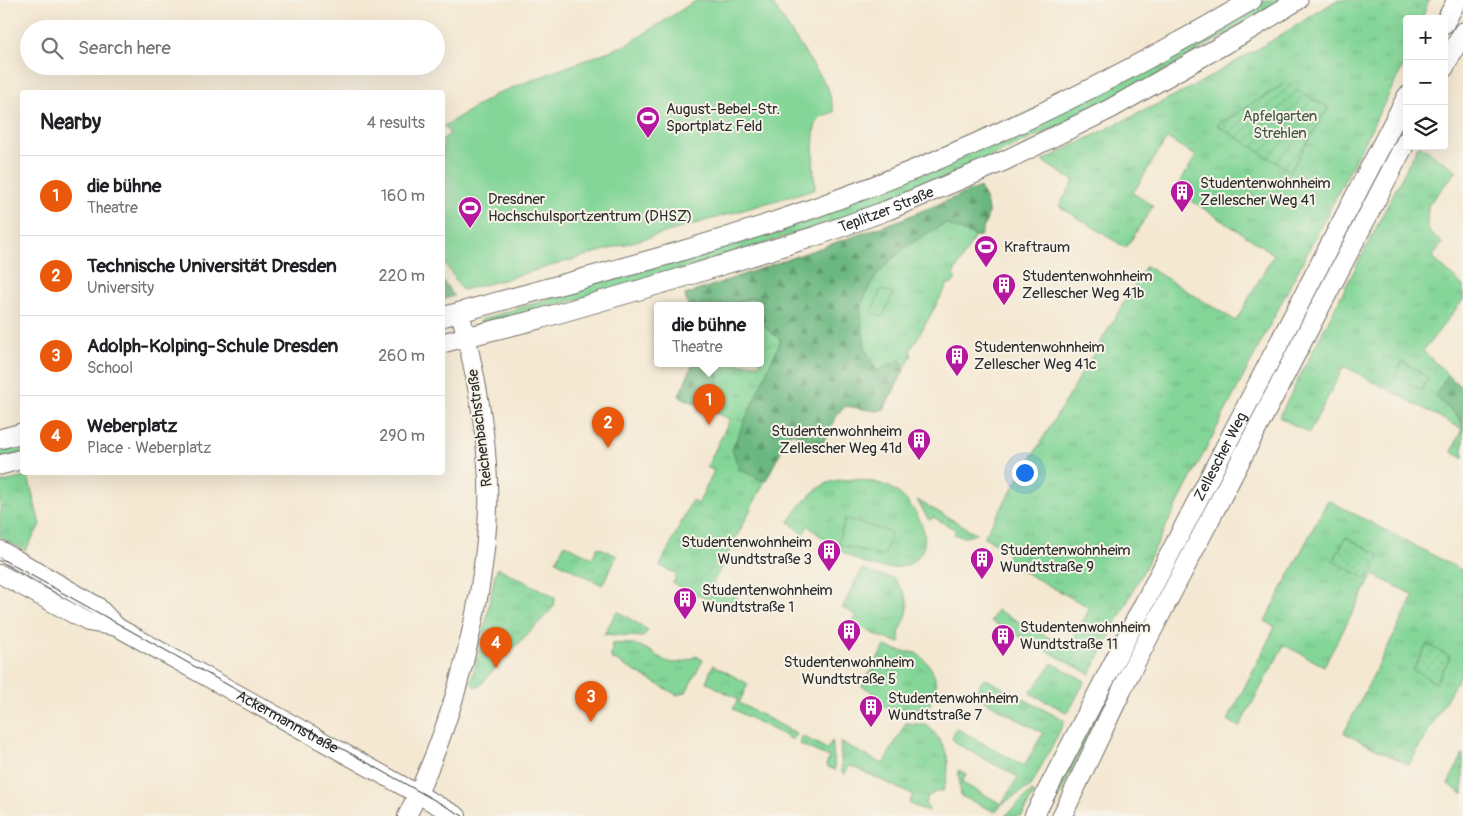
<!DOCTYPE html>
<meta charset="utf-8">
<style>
body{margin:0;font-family:Pangolin,sans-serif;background:#f6f6f6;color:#202124}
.controls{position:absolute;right:15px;top:15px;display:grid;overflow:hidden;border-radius:5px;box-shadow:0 5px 20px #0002}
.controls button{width:45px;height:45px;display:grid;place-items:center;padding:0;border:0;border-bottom:1px solid #e0e0e0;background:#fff;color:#202124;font:25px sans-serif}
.you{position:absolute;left:1024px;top:472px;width:18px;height:18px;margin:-12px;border:4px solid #fff;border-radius:50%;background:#1a73e8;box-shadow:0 0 0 8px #1a73e833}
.badge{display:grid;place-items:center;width:32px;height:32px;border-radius:50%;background:#ea580c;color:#fff;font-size:16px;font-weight:700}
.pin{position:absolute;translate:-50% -41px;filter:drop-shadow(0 1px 2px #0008)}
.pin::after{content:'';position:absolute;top:26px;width:18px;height:15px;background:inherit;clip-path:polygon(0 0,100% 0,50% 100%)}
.popup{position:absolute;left:654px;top:302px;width:110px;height:65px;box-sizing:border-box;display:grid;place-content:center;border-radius:5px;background:#fff;filter:drop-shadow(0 1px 4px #0005);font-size:16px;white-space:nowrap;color:#757577}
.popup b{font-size:19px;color:#202124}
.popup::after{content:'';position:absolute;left:50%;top:100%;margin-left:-10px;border:10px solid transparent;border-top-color:#fff}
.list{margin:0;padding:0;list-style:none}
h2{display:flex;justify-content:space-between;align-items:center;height:65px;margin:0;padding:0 20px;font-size:21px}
h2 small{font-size:16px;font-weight:400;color:#757577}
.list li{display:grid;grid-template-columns:32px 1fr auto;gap:15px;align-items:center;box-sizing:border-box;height:80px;padding:0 20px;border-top:1px solid #e0e0e0}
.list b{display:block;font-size:19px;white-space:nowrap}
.list p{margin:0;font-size:16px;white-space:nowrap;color:#757577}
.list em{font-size:16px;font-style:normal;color:#757577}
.icon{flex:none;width:28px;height:28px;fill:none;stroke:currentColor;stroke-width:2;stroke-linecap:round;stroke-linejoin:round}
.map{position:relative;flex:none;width:1463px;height:816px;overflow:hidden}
.search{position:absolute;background:#fff;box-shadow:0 5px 20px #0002;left:20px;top:20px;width:425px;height:55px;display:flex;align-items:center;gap:12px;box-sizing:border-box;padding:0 18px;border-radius:28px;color:#757577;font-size:19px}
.panel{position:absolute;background:#fff;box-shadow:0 5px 20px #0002;left:20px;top:90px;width:425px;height:385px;border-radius:5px}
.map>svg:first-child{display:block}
.grass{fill:url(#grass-tufts);stroke:#588062}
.forest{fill:url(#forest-firs);stroke:#4b7156}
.park{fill:url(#park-dots);stroke:#588062}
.garden{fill:url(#garden-furrows);stroke:#588062}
.pitch{fill:#84d698;stroke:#588062}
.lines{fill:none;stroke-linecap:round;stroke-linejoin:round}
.tertiary-casing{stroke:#716d65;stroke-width:20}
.secondary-casing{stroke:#716d65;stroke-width:21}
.tertiary{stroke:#fff;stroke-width:18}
.secondary{stroke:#fff;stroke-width:19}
.tram{stroke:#2b2b2b;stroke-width:1}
.labels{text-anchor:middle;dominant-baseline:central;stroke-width:4;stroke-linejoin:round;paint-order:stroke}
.poi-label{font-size:15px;fill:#2b2b2b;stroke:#f7f3e8;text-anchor:start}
.park-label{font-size:15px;fill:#415646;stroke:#f7f3e8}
.street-label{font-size:15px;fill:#2b2b2b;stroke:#f7f3e8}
</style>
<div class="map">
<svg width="1463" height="816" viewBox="0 0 1463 816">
<defs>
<pattern id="grass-tufts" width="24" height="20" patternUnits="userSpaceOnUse" patternTransform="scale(1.25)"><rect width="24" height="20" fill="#84d698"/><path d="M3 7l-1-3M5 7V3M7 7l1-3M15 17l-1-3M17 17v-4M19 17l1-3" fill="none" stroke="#72b883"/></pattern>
<pattern id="forest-firs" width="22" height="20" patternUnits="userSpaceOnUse" patternTransform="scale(1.25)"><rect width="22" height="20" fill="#6bb780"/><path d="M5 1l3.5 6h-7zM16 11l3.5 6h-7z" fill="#589569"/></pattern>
<pattern id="park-dots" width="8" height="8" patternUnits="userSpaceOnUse" patternTransform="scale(1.25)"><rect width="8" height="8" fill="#84d698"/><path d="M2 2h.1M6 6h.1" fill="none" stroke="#72b883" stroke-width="1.8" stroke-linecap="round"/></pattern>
<pattern id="garden-furrows" width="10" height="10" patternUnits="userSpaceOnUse" patternTransform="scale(1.25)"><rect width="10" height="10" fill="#84d698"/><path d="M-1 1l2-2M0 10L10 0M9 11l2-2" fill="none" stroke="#72b883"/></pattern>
</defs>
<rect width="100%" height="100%" fill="#f7f3e8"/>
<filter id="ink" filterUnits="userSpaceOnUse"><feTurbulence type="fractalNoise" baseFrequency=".02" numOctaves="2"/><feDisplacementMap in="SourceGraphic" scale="10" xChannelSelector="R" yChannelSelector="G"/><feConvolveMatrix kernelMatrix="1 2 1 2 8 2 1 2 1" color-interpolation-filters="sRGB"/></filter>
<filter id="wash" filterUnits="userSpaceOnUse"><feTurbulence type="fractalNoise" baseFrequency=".0096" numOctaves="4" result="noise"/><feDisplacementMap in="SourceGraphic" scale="20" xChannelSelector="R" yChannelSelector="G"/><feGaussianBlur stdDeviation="1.12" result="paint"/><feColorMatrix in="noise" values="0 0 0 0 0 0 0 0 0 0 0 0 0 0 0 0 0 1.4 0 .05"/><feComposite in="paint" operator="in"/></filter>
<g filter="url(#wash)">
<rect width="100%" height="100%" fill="#f4e8d2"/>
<path class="grass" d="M1267,0H1283L1108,104L950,175L846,217L654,279L482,325L480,320L549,299L557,294L707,250L1203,37Z
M1337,0H1429L1422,19H1407V59L1090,674L991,621L997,610L1068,648L1090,608L1004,561L1010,551L984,537L1146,266L1236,321L1274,254L1175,190L1196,156L1167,138L1133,193L1153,206L1126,248L1059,206L1074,181L1042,161L1194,86L1268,43Z
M1407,111V119L1328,269L1326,268Z
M1418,146H1421L1457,171L1428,205L1427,228L1442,243L1432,257L1463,286V300L1423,351L1448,375L1435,396L1461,419L1463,429V458L1452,452L1462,429L1344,366L1309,433L1279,417Z
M980,187C991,212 990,212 980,236H975L953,275L956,278L952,284H948L910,351L912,355L884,409L877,411L846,406L837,414L821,447L790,432L712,585L738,598L732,611L673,583L677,574L660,566L692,500L698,504L714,471L707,467L730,419L679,396L693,364H760V306H688L685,295L895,222Z
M1299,319L1303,320L1076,760L1050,816H1043Z
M17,443L22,449L21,454L0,459V447Z
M28,476L40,525L25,551L0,537V483Z
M855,479C867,481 878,482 889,487C909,497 934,531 921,553C917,558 913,563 907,565C872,578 833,547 808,526L803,534L789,522C800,505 815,485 835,481C842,479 849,480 855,479Z
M917,500L976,533C969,538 961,538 954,534L956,530L933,517L931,520L928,519Z
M1328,500L1463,571V670L1409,765L1344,733L1414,595L1373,575L1324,666L1284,645L1239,727L1228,720L1275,627L1265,621Z
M565,544L592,558L598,547L617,556L602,585L556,561Z
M498,568L551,595L555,598L554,606L550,611L503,659L479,687H475L471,682L482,643L495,574Z
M862,569L876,575L894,578L905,594L908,604L907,614L899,633L900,643L878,636L853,623L856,615L842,608Z
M617,611L648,630L643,637L604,634Z
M612,643C620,644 628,643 636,645C662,652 665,674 696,656L703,660L686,692L677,695L611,658Z
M885,646C890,648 895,650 900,651C905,653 911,651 916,653C921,656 927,662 930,667C942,685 933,703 920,717C903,716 889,708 874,701L877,695L862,686Z
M1052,663L1085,681L1068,713L1030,693L1047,671Z
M713,665L748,684L739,703L796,733L793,740L733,709L738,699L706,682Z
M984,678L1065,721L1031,786L1002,804L995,812L961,796L958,770L966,774L962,783L1002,804L1018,777L957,744L952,738L956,728L1024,766L1043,733L974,695Z
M906,723L927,725C948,747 953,761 943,791H938L928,796L925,804L929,809L928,811L909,804L913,795L849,765L845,774L842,772L840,742L883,764Z
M802,736L827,749L832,741L835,770L826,766L829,757L799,744Z
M1463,754V794L1448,784Z
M1032,791L1034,793L1022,816H1005Z"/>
<path class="forest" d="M980,187C991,212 990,212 980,236H975L945,224C910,242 870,268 861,309C860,316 864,343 866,350C869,357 874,364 877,371L900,360L906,366L884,409L877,411L846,406L837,414L821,447L791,432L765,482L739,469L732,449L781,340C762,325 757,324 763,299L750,298L728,306H688L685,295L895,222Z
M442,281H443L454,296L443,299Z
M693,364H718L719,383L701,406L679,396Z
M1448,375L1463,389V429L1461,419L1435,396Z"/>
<path class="park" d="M1403,361L1428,378L1422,390L1395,376Z
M1346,537L1380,555L1367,579L1333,561Z
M1427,644L1450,657L1436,683L1413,670Z"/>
<path class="garden" d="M1286,83L1328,108L1290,171L1217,125Z"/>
<path class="pitch" d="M697,0H770L828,88L834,112C829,114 822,115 819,119C810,128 814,175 815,189L499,281L462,290L443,260V139L450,134L444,126L498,93L628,44Z
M881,289L893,294L883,317L872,312Z
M845,519L891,532L884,557L838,544Z"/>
</g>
<g filter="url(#ink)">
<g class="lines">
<g class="tertiary-casing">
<g id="tertiary">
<path id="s1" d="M0,550L97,606L117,627L457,816"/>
<path d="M0,574L88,622L117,627"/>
<path d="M407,816C443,746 465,670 479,593C486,551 491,508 487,465C484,413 473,362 460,312"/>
</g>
</g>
<g class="secondary-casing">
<g id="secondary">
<path d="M1444,24L1457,0"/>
<path d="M1444,68L1463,32"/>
<path d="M442,317C568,282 695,251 817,207C969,153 1113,82 1252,0"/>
<path id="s2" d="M442,343L539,319L674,280L819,235L888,210L1004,161L1110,109L1251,29L1298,0"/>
<path d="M0,439L22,433"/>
<path d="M0,465L22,459"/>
<path id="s3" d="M1034,816L1407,96"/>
<path d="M1062,816L1129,675L1407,140"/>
</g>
</g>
<use href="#tertiary" class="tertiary"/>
<use href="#secondary" class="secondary"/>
<path class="tram" d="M0,558L463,816"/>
</g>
</g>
<defs>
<g id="stadium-pin" transform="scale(1.25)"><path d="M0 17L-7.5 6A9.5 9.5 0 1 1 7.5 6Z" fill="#b5179e" stroke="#f7f3e8"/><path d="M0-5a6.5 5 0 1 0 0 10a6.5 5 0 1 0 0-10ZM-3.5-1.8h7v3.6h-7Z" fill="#fff"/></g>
<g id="building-pin" transform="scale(1.25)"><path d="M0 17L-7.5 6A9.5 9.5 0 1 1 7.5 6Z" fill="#b5179e" stroke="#f7f3e8"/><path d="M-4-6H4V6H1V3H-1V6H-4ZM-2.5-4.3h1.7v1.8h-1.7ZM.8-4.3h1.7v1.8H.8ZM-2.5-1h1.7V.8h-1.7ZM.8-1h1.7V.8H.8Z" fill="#fff"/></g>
</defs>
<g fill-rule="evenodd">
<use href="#stadium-pin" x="648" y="118"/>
<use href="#building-pin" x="1182" y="192"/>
<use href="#stadium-pin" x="470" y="208"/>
<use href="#stadium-pin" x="986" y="247"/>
<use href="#building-pin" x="1004" y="285"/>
<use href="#building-pin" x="957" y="356"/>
<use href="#building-pin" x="919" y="440"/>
<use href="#building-pin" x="829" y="551"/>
<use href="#building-pin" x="982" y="559"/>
<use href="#building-pin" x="685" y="599"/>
<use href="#building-pin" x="849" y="631"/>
<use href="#building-pin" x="1003" y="636"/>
<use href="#building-pin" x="871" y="707"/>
</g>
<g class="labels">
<g class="poi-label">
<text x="666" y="109">August-Bebel-Str.<tspan x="666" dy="17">Sportplatz Feld</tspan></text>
<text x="1200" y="183">Studentenwohnheim<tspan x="1200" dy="17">Zellescher Weg 41</tspan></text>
<text x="488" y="199">Dresdner<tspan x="488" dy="17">Hochschulsportzentrum (DHSZ)</tspan></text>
<text x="1004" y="247">Kraftraum</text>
<text x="1022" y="276">Studentenwohnheim<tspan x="1022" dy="17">Zellescher Weg 41b</tspan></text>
<text x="974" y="347">Studentenwohnheim<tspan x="974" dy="17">Zellescher Weg 41c</tspan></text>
<text x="902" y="431" text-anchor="end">Studentenwohnheim<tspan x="902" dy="17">Zellescher Weg 41d</tspan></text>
<text x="812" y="542" text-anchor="end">Studentenwohnheim<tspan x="812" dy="17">Wundtstraße 3</tspan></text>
<text x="1000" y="550">Studentenwohnheim<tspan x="1000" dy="17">Wundtstraße 9</tspan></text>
<text x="702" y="590">Studentenwohnheim<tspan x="702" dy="17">Wundtstraße 1</tspan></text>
<text x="1020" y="627">Studentenwohnheim<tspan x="1020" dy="17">Wundtstraße 11</tspan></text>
<text x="849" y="662" text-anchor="middle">Studentenwohnheim<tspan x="849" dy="17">Wundtstraße 5</tspan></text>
<text x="888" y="698">Studentenwohnheim<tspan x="888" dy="17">Wundtstraße 7</tspan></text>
</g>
<g class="park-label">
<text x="1280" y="116">Apfelgarten<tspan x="1280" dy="17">Strehlen</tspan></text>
</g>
<g class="street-label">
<text stroke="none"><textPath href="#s2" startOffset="464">Teplitzer Straße</textPath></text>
<text transform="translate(480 428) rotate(-97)">Reichenbachstraße</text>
<text stroke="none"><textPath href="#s3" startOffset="405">Zellescher Weg</textPath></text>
<text stroke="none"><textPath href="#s1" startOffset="336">Ackermannstraße</textPath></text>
</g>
</g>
</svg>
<div class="controls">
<button>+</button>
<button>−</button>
<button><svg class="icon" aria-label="layers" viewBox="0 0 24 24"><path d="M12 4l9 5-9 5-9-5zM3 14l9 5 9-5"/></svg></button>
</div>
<div class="you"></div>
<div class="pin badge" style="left:709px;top:425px">1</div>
<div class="popup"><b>die bühne</b>Theatre</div>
<div class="pin badge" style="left:608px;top:448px">2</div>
<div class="pin badge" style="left:591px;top:722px">3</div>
<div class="pin badge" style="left:496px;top:668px">4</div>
<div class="search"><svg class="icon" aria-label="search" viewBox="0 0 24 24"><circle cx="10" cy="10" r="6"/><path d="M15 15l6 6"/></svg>Search here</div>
<section class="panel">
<h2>Nearby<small>4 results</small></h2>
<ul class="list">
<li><span class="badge">1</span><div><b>die bühne</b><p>Theatre</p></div><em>160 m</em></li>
<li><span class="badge">2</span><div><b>Technische Universität Dresden</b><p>University</p></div><em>220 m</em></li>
<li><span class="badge">3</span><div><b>Adolph-Kolping-Schule Dresden</b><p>School</p></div><em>260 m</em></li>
<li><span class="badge">4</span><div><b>Weberplatz</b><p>Place · Weberplatz</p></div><em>290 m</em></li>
</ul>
</section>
</div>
